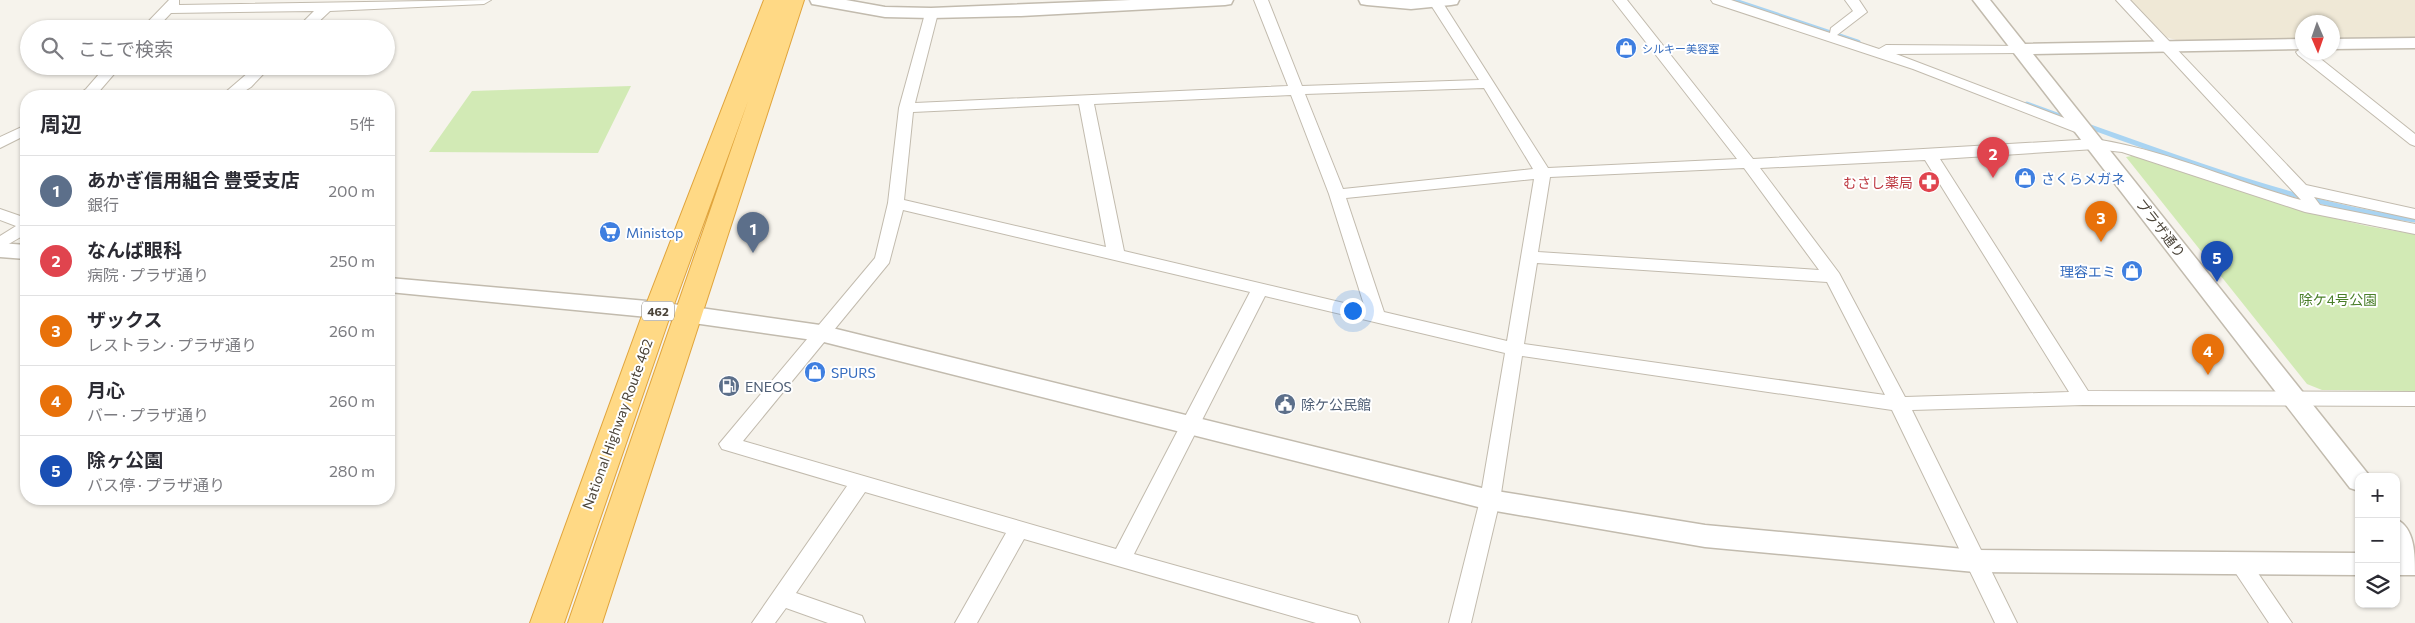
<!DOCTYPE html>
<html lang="ja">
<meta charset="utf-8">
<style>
body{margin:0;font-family:Commissioner,"Noto Sans JP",sans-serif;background:#f7f7f7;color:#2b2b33}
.controls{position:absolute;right:15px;bottom:15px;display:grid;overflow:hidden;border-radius:10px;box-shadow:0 1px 4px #0004}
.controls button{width:45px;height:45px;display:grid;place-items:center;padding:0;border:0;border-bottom:1px solid #e1e1e2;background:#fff;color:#2b2b33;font:25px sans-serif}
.compass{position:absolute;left:2295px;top:15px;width:45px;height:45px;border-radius:50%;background:#fff;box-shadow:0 1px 4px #0004;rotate:178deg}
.you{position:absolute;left:1352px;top:310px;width:18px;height:18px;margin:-12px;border:4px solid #fff;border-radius:50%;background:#1a73e8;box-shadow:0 0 0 8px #1a73e833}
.badge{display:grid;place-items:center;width:32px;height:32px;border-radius:50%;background:#d93025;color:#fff;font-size:16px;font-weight:700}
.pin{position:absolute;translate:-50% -41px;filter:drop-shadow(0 1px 2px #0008)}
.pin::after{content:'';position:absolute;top:26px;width:18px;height:15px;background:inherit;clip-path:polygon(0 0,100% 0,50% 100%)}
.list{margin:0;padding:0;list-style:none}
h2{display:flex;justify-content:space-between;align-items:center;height:65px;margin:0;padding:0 20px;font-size:21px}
h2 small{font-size:16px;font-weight:400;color:#7c7c81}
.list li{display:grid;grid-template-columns:32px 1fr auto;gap:15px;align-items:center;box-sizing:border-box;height:70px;padding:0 20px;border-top:1px solid #e1e1e2}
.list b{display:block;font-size:19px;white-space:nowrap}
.list p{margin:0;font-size:16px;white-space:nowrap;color:#7c7c81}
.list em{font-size:16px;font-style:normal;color:#7c7c81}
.icon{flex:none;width:28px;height:28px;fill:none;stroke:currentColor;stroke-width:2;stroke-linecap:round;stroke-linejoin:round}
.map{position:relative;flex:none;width:2415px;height:623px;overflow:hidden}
.search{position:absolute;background:#fff;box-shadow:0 1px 4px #0004;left:20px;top:20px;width:375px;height:55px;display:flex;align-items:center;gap:12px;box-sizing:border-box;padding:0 18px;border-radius:28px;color:#7c7c81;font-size:19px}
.panel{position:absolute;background:#fff;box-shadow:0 1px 4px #0004;left:20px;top:90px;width:375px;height:415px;border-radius:20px}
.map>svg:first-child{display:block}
.education{fill:#efe8d6}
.green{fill:#d2eab5}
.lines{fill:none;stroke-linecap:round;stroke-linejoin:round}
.stream{stroke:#a9d4f2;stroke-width:5}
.minor-casing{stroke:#c2bbae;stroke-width:2}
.tertiary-casing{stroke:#c2bbae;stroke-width:3}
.trunk-casing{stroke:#e0a43c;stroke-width:2}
.minor{fill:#fff;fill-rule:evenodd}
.tertiary{fill:#fff;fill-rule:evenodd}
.trunk{fill:#ffd985;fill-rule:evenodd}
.labels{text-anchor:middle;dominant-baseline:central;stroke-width:4;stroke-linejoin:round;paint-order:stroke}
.far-shop-label{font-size:11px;fill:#366cbe;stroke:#fff;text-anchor:start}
.shield{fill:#fff;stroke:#817c74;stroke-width:1}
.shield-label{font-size:12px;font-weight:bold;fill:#4b4439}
.shop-label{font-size:14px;fill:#366cbe;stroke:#fff;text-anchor:start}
.health-label{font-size:14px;fill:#be3a42;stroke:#fff;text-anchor:end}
.street-label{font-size:14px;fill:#4b4439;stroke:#fff}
.park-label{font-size:14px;fill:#4a7f2a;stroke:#fff}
.service-label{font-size:14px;fill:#4e5e75;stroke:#fff;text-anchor:start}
</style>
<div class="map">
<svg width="2415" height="623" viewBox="0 0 2415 623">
<rect width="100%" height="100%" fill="#f6f3ec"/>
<path class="education" d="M2131,0H2415V37L2333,38L2332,22H2302V39L2179,41L2166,37Z"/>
<path class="green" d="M631,86L598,153L429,152L472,91Z
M2137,155C2228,187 2319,221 2415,234V391L2322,390L2307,384L2126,157Z"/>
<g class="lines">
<path class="stream" d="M1732,0L1858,42
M2027,104L2071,120
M2085,125C2192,163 2302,205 2415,220"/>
<g class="minor-casing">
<path id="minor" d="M169,0H179V5L491,0L484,4L330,11L311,29H296L314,11L171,13L156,29H141Z
M1254,0H1268L1302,86L1479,80L1429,2L1441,0L1548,168L1737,159L1613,0H1627L1753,159L2095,139C2166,150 2232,181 2301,200L2116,0H2130L2306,185L2415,209V219L2314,197L2320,205L2415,224V234L2305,212L2122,152L2095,149L1940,159L2088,391L2415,392V406L2083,405L1912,410L2017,623H1995L1892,410L1522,356L1500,500L1471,623H1449L1480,500L1505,353L1265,296L1134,554L1349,614L1357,616L1360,623H1316L1024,539L977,623H955L1006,533L865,492L796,593L862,616L865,623H828L786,608L775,623H752L847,486L722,449L719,444L875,258L888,203L899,108L926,10L931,9L938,13L915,103L1288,86ZM1484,88L1533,169L1343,189L1305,94ZM1291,95L1329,194L1365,308L1124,251L1094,104ZM1079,104L1106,247L904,200L913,112ZM1925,160L2069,392L1905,397L1839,273L1760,168ZM1744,168L1819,270L1538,252L1550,177ZM1534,179L1507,341L1384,312L1346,198ZM903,210L1250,292L1116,549L743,441L889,263ZM1537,263L1827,282L1885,395L1524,344Z
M1711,0H1731L1830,33L1831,28L1853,11L1845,0H1859L1867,12L1837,35L1879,49L1886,45L2025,46L2027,49L2020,53L1896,54L2088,127L2090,130L2088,133H2078L1913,69L1713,3Z
M2302,48V52H2312L2415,134V146L2410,144L2298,55L2296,52Z
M106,66H121L96,95L76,96L86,89Z
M256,66H271L251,87L237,96H221Z
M26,125V135L0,148V137Z
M0,209L26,218V234L0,249V236L16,226L0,220Z
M2240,554L2247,557L2292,623H2269L2229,563L2233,557Z"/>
</g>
<g class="tertiary-casing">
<path id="tertiary" d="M810,0H846L885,7L931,8L1131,0H1233L1231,4L1225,5L1021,16L931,18L885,17L818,5L812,4Z
M1359,0H1459L1457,4L1451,5L1411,9L1367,5L1361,4Z
M1973,0H1990L2025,44L2302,39V49L2033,54L2368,474L2370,477H2359V491L2350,488Z
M2415,38V48L2332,49V39Z
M0,243L26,245V259L0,257Z
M389,278L658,302L820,325L1490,490L1705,525L1975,550L2359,553V575L1975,572L1705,547L1490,510L820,341L658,318L389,292Z
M2396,519C2415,528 2415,554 2415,575H2396V553H2398Z"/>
</g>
<g class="trunk-casing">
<path id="trunk" d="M764,0H804L602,623H568L748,101L672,310L564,623H530L644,310Z"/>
</g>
<use href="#minor" class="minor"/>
<use href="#tertiary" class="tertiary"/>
<use href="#trunk" class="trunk"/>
</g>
<defs>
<g id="shop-disc" transform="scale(1.125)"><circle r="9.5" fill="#3f7fe0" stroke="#fff"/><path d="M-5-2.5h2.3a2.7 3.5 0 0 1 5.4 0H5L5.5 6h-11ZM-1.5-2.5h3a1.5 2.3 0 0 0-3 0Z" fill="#fff"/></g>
<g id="pharmacy-disc" transform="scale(1.125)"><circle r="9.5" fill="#e0444e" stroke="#fff"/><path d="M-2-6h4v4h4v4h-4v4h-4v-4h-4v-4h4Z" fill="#fff"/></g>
<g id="supermarket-disc" transform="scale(1.125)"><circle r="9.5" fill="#3f7fe0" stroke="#fff"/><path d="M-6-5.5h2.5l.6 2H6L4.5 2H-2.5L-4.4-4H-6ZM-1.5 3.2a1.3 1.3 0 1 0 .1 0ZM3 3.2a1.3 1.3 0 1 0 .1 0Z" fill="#fff"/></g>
<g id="fuel-disc" transform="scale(1.125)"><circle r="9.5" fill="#5c6f8a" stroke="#fff"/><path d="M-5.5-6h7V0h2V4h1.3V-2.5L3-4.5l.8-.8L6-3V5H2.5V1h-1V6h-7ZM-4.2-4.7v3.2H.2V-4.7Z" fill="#fff"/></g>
<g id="civic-disc" transform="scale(1.125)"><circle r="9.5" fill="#5c6f8a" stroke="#fff"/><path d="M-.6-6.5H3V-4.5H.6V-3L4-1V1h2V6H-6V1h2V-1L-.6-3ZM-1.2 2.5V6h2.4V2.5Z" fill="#fff"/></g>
</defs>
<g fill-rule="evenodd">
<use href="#shop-disc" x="1626" y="48"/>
<use href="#shop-disc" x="2025" y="178"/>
<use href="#pharmacy-disc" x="1929" y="182"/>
<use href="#supermarket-disc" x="610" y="232"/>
<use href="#shop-disc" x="2132" y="271"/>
<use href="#shop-disc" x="815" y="372"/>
<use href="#fuel-disc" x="729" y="386"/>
<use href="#civic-disc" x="1285" y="404"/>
</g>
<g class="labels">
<g class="far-shop-label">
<text x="1642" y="48">シルキー美容室</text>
</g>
<rect class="shield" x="642" y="301.5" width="32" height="19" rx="4"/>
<g class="shield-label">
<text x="658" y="311">462</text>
</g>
<g class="shop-label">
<text x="2041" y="178">さくらメガネ</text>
<text x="626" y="232">Ministop</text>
<text x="2116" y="271" text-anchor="end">理容エミ</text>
<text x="831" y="372">SPURS</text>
</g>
<g class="health-label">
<text x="1913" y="182">むさし薬局</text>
</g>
<g class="street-label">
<text transform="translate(2161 228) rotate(52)">プラザ通り</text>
<text transform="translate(617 424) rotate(-70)">National Highway Route 462</text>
</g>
<g class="park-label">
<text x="2338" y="299">除ケ4号公園</text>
</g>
<g class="service-label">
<text x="745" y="386">ENEOS</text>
<text x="1301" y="404">除ケ公民館</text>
</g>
</g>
</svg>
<div class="controls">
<button>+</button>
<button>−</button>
<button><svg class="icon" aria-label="layers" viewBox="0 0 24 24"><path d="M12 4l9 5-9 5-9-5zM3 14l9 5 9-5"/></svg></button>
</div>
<svg class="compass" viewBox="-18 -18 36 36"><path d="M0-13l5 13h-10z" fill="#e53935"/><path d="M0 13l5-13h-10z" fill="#7c7c81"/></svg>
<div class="you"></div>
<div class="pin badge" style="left:753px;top:253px;background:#5c6f8a">1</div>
<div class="pin badge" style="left:1993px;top:178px;background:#e0444e">2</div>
<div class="pin badge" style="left:2101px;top:242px;background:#e8710a">3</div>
<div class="pin badge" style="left:2208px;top:375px;background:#e8710a">4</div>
<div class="pin badge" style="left:2217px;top:282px;background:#1a4fb4">5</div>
<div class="search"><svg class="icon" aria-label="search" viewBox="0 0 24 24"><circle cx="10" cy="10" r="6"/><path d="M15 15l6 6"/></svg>ここで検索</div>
<section class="panel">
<h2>周辺<small>5件</small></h2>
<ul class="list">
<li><span class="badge" style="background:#5c6f8a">1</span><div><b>あかぎ信用組合 豊受支店</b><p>銀行</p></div><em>200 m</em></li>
<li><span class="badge" style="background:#e0444e">2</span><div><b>なんば眼科</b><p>病院 · プラザ通り</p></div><em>250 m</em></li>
<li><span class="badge" style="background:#e8710a">3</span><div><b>ザックス</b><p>レストラン · プラザ通り</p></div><em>260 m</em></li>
<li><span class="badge" style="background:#e8710a">4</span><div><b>月心</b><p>バー · プラザ通り</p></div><em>260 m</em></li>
<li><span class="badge" style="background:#1a4fb4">5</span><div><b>除ヶ公園</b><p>バス停 · プラザ通り</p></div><em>280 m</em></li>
</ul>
</section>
</div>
